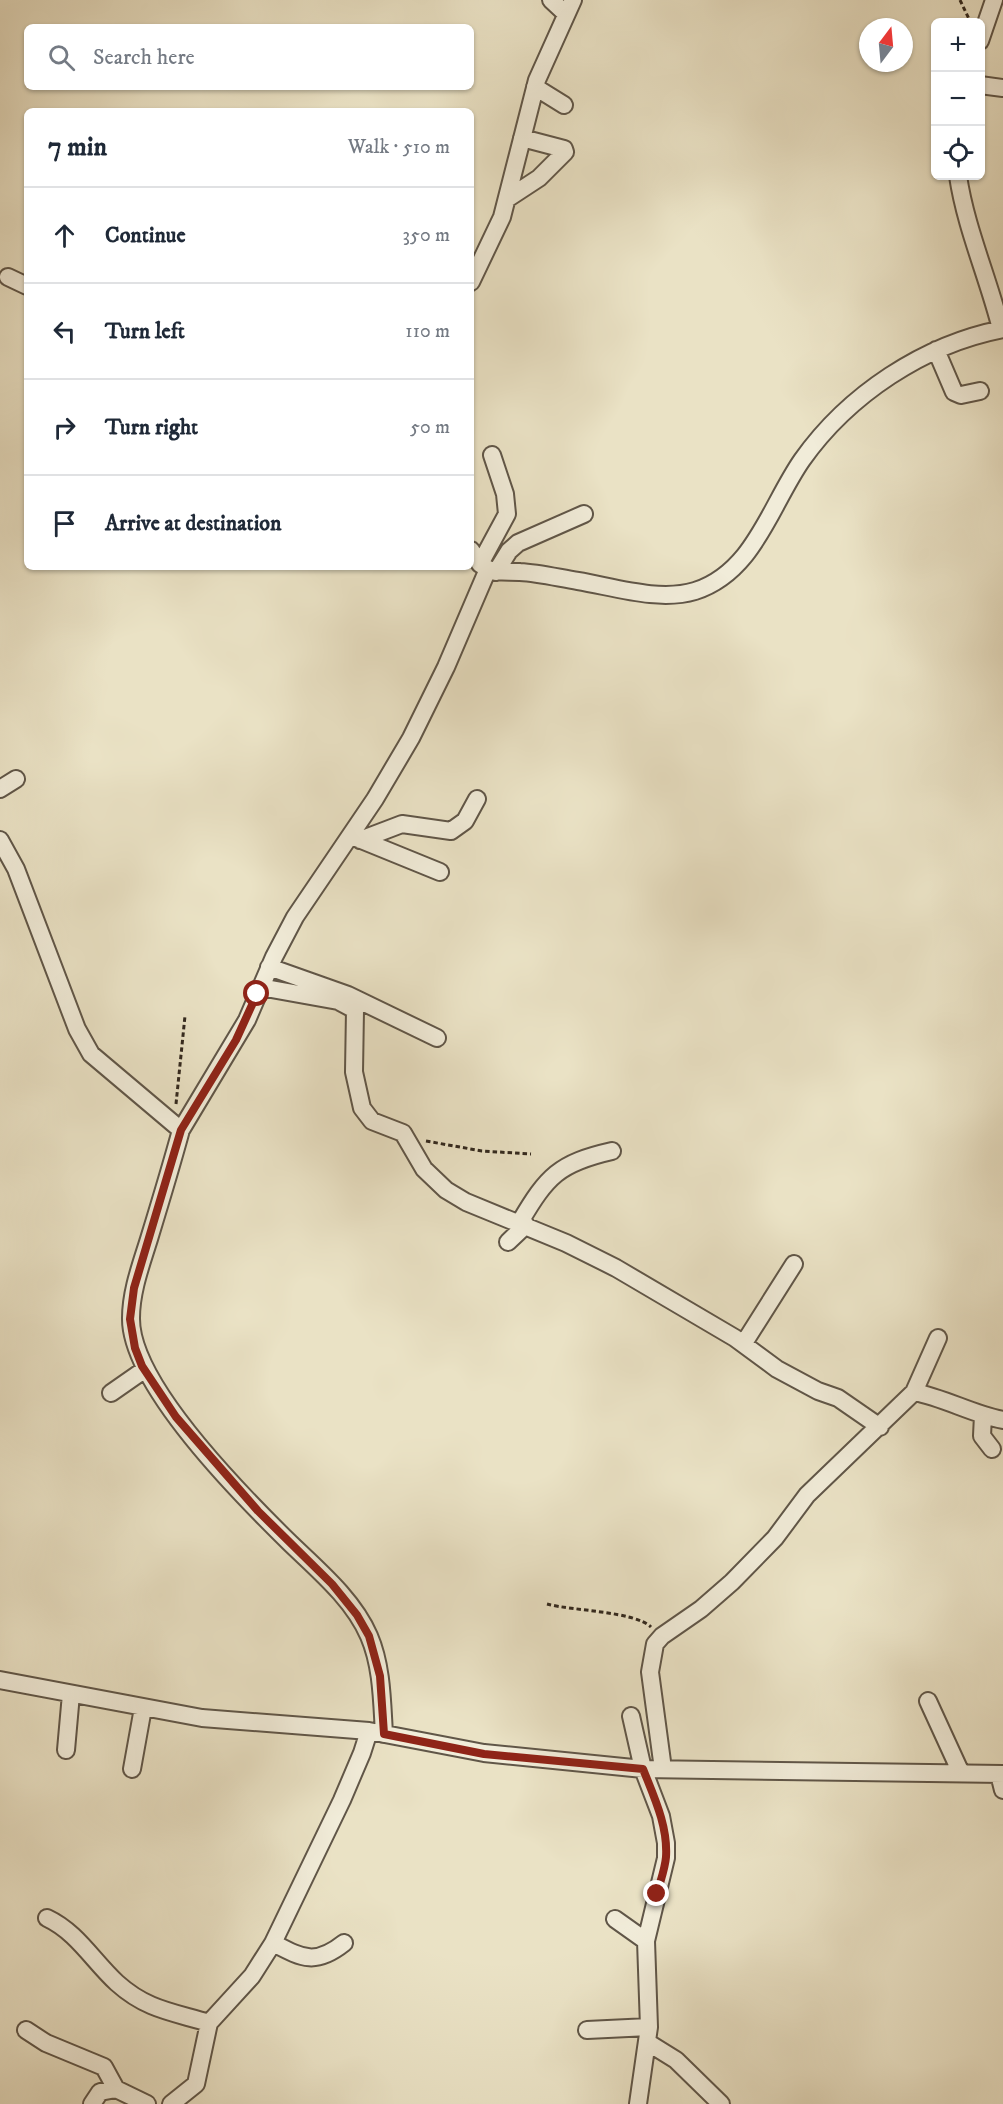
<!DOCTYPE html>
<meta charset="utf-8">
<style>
body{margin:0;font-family:"IM FELL DW Pica",serif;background:#f2f2f3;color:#1f2937}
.controls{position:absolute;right:18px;top:18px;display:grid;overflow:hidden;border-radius:9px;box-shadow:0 2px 4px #0004}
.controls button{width:54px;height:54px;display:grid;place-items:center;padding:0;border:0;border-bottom:2px solid #e0e1e3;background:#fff;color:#1f2937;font:30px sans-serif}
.compass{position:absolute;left:859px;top:18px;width:54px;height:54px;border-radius:50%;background:#fff;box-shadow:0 2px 4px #0004;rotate:16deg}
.stop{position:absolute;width:18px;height:18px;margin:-14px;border:4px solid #8f2418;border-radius:50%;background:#fff}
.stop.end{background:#8f2418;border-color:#fff;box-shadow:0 2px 6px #0008}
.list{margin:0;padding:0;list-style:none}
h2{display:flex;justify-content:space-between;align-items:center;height:78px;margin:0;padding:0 24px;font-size:26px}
h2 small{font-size:20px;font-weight:400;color:#747a83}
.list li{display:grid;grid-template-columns:39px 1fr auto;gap:18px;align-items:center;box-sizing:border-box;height:96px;padding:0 24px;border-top:2px solid #e0e1e3}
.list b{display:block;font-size:22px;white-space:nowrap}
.list em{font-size:20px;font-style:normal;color:#747a83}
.icon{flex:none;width:33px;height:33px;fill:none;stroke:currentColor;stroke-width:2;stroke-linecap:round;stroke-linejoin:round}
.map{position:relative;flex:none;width:1003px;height:2104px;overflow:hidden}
.search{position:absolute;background:#fff;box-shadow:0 2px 4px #0004;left:24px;top:24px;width:450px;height:66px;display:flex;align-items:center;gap:15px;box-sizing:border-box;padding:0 21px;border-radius:9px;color:#747a83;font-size:22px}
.panel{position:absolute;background:#fff;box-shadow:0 2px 4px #0004;left:24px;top:108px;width:450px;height:462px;border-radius:9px}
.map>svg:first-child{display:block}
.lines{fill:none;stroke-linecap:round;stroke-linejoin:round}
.minor-casing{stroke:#605648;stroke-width:20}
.path{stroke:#32281e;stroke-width:3;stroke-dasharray:4.5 3;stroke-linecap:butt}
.minor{stroke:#f1ecd9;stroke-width:16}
.route{stroke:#8f2418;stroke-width:8}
</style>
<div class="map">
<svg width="1003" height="2104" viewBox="0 0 1003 2104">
<rect width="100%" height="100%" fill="#eae2c5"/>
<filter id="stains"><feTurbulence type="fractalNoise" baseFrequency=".00333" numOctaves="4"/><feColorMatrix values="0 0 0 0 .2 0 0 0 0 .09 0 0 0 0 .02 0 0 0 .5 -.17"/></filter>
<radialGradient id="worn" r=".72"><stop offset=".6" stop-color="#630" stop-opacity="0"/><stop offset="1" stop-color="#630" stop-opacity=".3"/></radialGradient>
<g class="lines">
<g class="minor-casing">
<path id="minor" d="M551,0L566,14
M980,41L994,0
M980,85L1003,88
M535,87L564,105
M958,176C966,229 988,277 1001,329
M507,199L539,178L565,152L564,149L522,138
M8,277L27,286
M471,282L502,217L537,80L573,0
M936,350L954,392L961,395L980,391
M480,564L507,514L505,494L492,455
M488,569C499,573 509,571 520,572C539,573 559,578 578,581C614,587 659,602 695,591C754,572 770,506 802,460C848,395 924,344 1003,329
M496,572L509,551L518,543L584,514
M0,789L16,779
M354,837L440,872
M0,840L16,869L77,1029L91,1054L181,1130C171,1167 160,1203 149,1239C141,1265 131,1291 131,1318C130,1384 243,1497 290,1543C318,1570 353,1599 369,1636C382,1666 382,1701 384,1734
M360,840L402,824L451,831L465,821L477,799
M269,967L348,995L437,1038
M260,987L338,1001L355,1010L354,1072L362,1108L372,1121L403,1133L424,1169L446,1190L466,1202L566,1243L616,1268L735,1338L777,1369L818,1391L838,1398L880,1427
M181,1130L247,1020L274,957L295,917L375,799L411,738L446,667L488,569L480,564L471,550
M520,1222C547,1176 559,1163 612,1151
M508,1242L526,1225
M744,1343L794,1264
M914,1392L938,1338
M111,1393L144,1370
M983,1415L982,1436L992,1449
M0,1680L202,1718L369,1731L484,1753L643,1769L1003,1774
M928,1701L961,1773
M631,1716L643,1769L661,1816L666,1843V1858L646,1941L649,2027L638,2104
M66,1750L71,1694
M132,1769L143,1708
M663,1769L650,1672L655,1644L662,1636L701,1609L732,1582L775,1538L807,1495L914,1392C945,1398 972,1414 1003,1420
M999,1774L1003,1790
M47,1918C77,1932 93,1961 117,1983C147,2010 173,2012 209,2023
M615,1919L646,1941
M273,1943C302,1958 315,1966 344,1943
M26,2030L46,2043L104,2067L116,2089
M587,2030L649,2027
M647,2042L676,2060L721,2104
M92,2104L100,2092L116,2089L147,2104
M171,2104L196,2084L209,2023L252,1976L273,1943L342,1800L362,1753L369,1731"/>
</g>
<path class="path" d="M960,0L970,21
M176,1104L185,1016
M426,1141L482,1151L531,1154
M547,1604C573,1611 634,1611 651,1627"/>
<use href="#minor" class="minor"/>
</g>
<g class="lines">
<path class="route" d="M257,994L236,1040L181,1130L134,1288L130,1319L135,1348L142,1366L176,1417L258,1511L332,1584L357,1615L369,1636L380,1676L384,1734L484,1754L643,1769C654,1797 668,1826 666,1857C665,1869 660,1882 657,1894"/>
</g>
<rect width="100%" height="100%" filter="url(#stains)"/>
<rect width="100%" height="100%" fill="url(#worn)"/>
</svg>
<div class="controls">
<button>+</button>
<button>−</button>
<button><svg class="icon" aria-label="locate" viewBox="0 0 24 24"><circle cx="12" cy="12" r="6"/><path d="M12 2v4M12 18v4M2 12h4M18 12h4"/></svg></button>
</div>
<svg class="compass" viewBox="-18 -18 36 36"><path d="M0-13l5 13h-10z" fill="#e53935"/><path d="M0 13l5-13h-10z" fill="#747a83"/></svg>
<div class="stop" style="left:257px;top:994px"></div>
<div class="stop end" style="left:657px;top:1894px"></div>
<div class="search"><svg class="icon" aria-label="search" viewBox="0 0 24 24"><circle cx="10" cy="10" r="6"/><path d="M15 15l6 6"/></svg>Search here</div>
<section class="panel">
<h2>7 min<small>Walk · 510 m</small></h2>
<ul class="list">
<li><svg class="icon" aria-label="ahead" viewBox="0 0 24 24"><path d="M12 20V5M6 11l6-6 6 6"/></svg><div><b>Continue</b></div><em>350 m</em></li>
<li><svg class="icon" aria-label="left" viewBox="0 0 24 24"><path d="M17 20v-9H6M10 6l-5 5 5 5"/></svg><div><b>Turn left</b></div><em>110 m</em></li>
<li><svg class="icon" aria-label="right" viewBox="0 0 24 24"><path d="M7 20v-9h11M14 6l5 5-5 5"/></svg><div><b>Turn right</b></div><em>50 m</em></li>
<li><svg class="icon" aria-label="arrive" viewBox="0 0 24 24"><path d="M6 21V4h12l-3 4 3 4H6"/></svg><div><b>Arrive at destination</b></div></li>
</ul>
</section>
</div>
